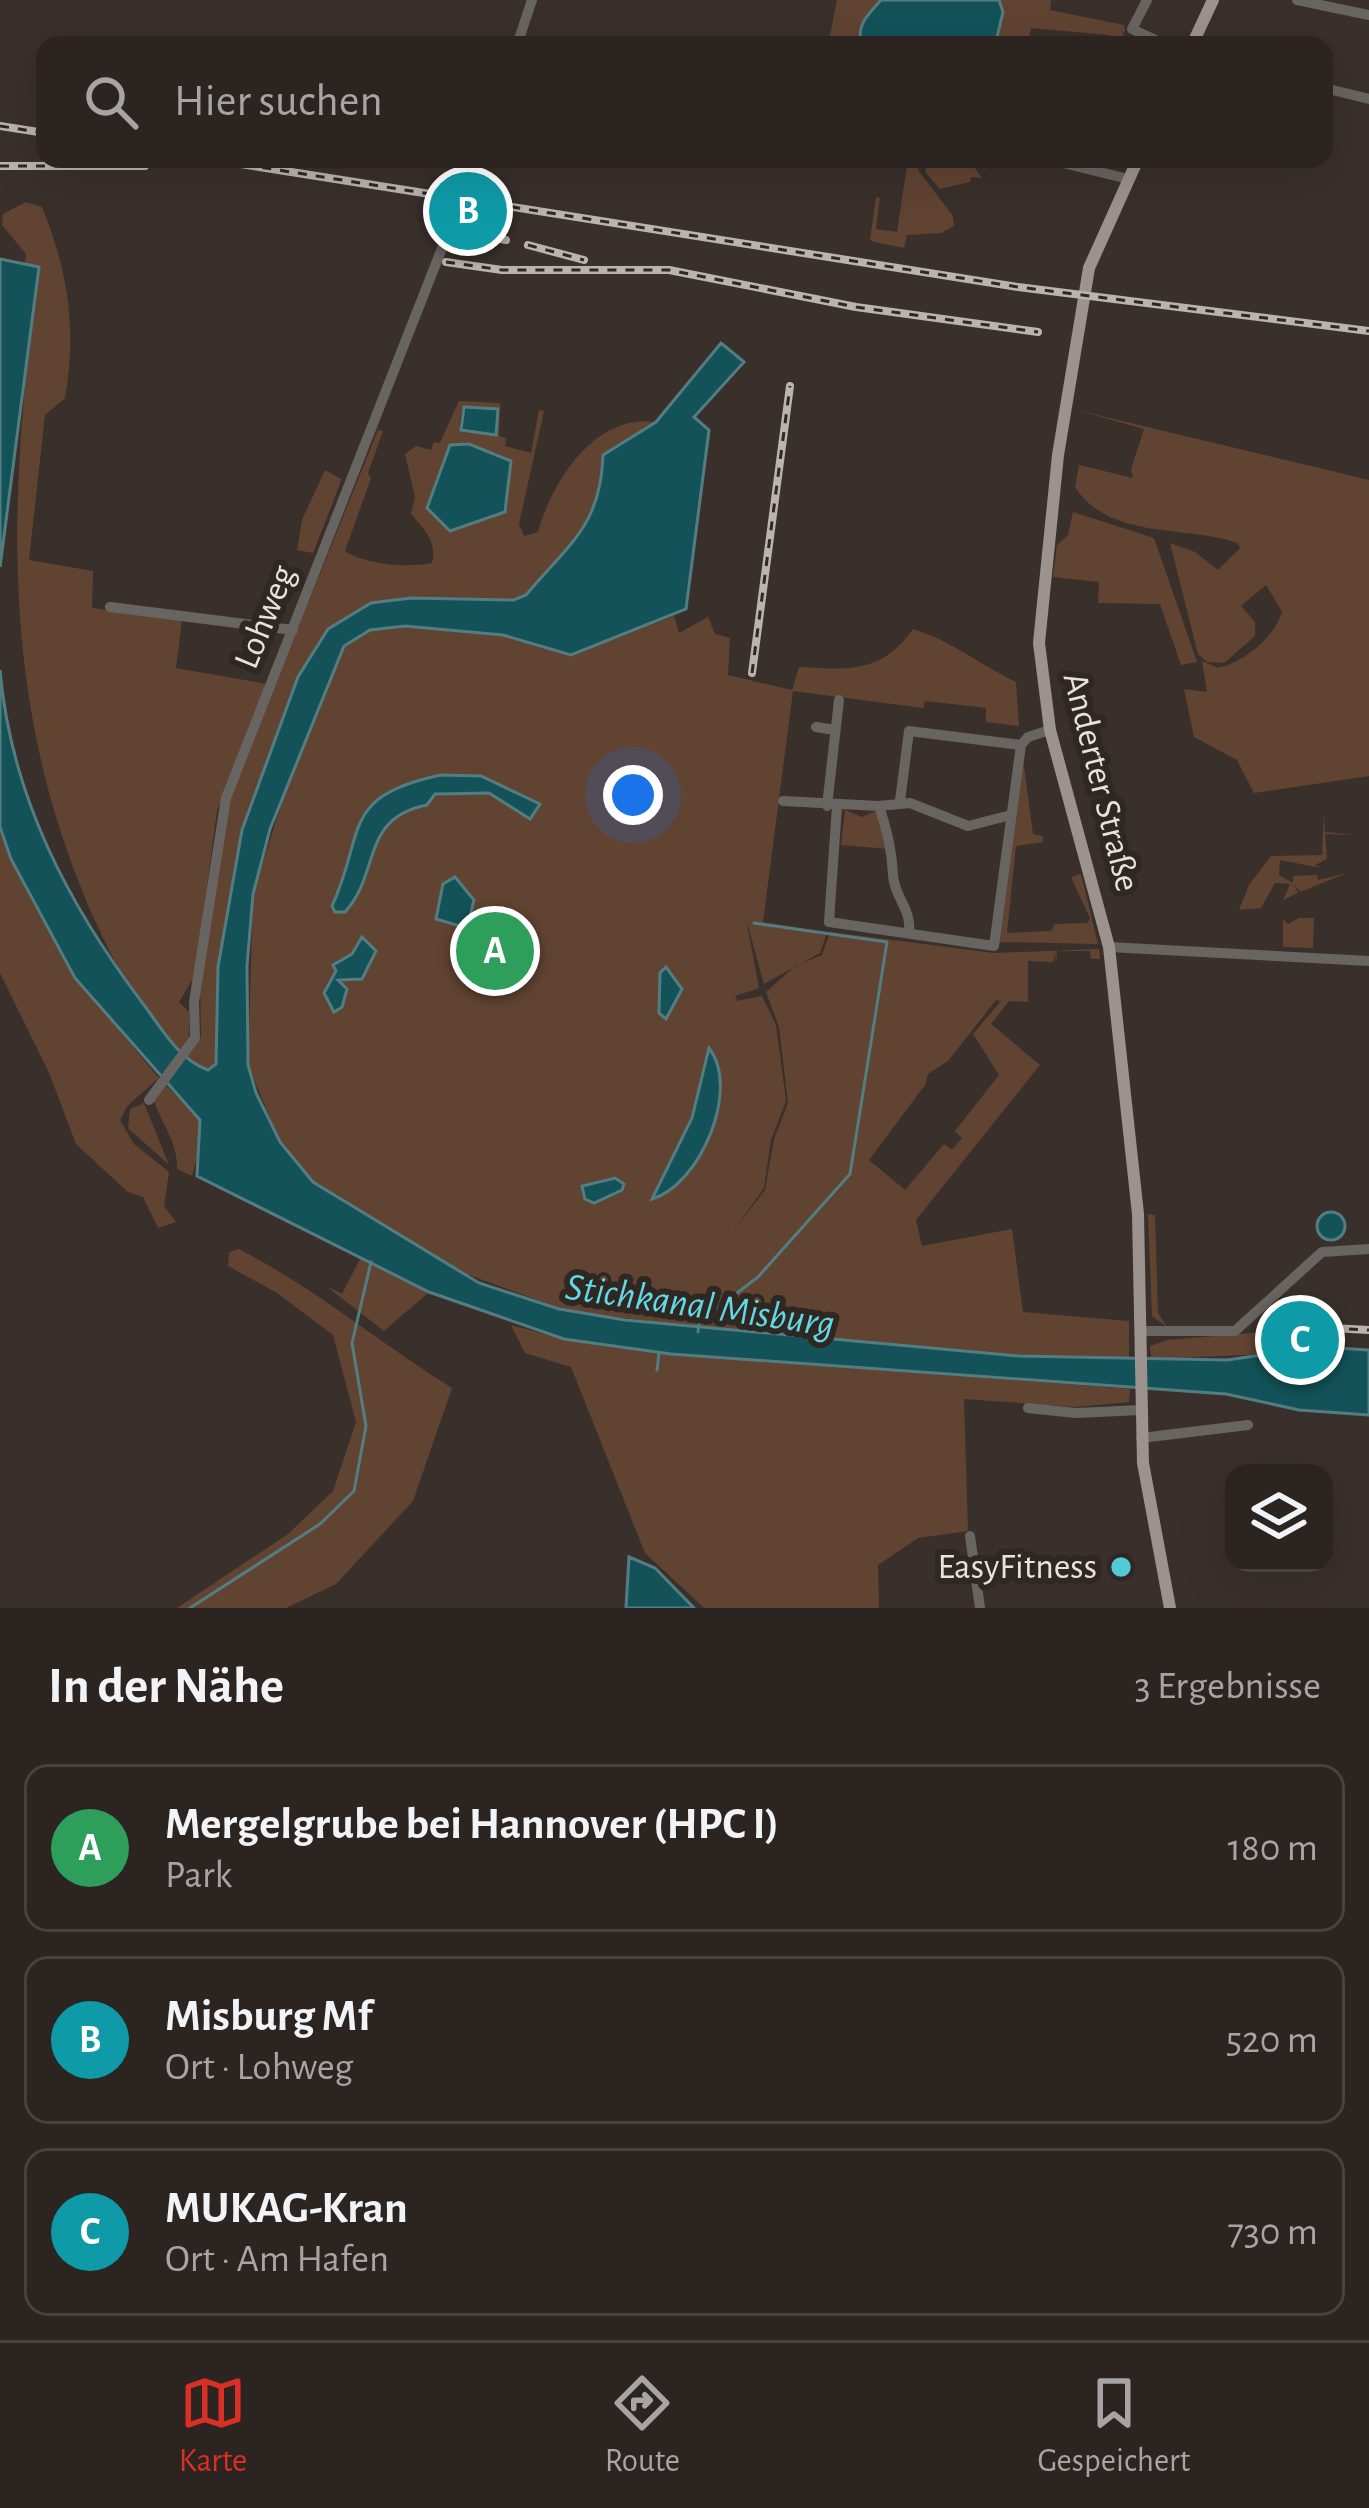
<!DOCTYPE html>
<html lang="de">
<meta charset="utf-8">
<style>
body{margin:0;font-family:"Alegreya Sans",sans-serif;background:#332c2a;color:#f1f3f6}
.controls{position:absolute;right:36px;bottom:36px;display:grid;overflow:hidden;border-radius:24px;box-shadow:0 12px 48px #0002}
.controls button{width:108px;height:108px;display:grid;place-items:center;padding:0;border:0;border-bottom:3px solid #47413f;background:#2b2421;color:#f1f3f6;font:60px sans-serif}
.you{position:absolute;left:633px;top:795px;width:42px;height:42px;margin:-30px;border:9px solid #fff;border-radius:50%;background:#1a73e8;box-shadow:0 0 0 18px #1a73e833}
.badge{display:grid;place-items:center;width:78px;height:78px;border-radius:50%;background:#d93025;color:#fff;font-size:39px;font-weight:700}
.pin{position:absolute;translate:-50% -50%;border:6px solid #fff;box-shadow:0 3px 12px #0006}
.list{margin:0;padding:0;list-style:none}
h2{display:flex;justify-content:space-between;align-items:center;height:156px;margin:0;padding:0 48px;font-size:51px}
h2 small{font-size:39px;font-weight:400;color:#a6a4a5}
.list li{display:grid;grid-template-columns:78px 1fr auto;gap:36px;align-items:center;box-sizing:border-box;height:168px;margin:0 24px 24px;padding:0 24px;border:3px solid #47413f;border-radius:24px}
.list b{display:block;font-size:45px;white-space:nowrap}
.list p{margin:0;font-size:39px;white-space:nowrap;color:#a6a4a5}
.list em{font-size:39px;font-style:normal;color:#a6a4a5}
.icon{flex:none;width:66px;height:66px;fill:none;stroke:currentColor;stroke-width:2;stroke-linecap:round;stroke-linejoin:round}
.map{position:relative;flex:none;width:1369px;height:1608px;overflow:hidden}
.search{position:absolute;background:#2b2421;box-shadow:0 12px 48px #0002;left:36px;right:36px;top:36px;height:132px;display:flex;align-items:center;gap:30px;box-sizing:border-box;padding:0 42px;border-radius:24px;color:#a6a4a5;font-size:45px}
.sheet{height:732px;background:#2b2421}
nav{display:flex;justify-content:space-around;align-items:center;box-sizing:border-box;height:168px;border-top:3px solid #47413f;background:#2b2421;font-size:33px;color:#a6a4a5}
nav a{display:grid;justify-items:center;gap:6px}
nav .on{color:#d93025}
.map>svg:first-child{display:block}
.green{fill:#614332;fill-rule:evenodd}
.water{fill:#135259;stroke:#537d81;stroke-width:3}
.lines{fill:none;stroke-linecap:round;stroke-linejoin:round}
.stream{stroke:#537d81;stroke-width:3}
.minor{stroke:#686461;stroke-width:10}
.major{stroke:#9c938f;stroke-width:12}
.rail-casing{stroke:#bab4b0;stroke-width:8}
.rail{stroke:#2f2722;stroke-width:3;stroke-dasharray:9;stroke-linecap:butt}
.poi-dot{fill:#52cbd8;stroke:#2f2722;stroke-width:4.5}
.labels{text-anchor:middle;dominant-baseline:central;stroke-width:12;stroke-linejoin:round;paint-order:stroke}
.street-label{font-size:36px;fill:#e8e2df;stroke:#2f2722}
.poi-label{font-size:36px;fill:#e8e2df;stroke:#2f2722;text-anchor:end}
.water-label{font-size:39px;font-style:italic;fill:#63d9e6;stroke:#2f2722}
</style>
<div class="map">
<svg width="1369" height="1608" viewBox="0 0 1369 1608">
<rect width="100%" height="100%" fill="#39302c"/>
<path class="green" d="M837,0H881C869,15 855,24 862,45H828Z
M999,0H1051L1050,10L1124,25L1125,30L1118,45H1108L1109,35L1031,28L1028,45H996L1003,12Z
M908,159L920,163L918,170L953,216L954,226L941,233L907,235L904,248L874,242L870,240L876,197L880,198L876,229L897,232Z
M925,159H982L985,164V170L980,163L974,167L982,178L971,177L970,182L940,189L926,173Z
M26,202L42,207C68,271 77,329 65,398L45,415L29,560L93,571L92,608L182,620L176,668L267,684L217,811L195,975L179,1002L189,1012V1054L201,1037L200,979L232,792L378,430L383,431L368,473L371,478L345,551C366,565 407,568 432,563C438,542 423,528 411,514L415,497L405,454L416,446L431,450L434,442L440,443L459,401L500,403L499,436L506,438L505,446L531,453L539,410L544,411L519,524L524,536L538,532C553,479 596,413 656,422L603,455C601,525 569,544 526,595L514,600L411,598L372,603L328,629L298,677L242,830L218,967L216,1064L208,1070C171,1057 146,1008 123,977C0,748 3,529 39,268L25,263L26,254L2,225L3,214ZM469,406L499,410L496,434L468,432L459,425L462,409ZM469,444L503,456L489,520L443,523L450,445Z
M1076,410L1369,480V776L1254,793L1237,760L1194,737L1184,689L1207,692L1202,661L1218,668C1243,663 1275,637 1282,612L1266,585L1241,606L1255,622V636L1224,663L1207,662L1198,654L1170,543L1195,552L1218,570L1240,548L1238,543C1185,525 1109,540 1075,487L1079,465L1133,478L1131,469L1144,429Z
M325,470L341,479L338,489L313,553L297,550L302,520Z
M1073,512L1154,538L1197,662L1181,665L1160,604L1098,603L1099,582L1053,577L1057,545L1068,535Z
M674,616L679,633L708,617L715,634L730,638L728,675L792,690L799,667C850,670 882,673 913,629C952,641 979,664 1016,682L1019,726L986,722V708L925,701L923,708L793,691L763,922L827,932L820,953L764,984L746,919L759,988L735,996L737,1001L762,996L776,1025L786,1101L771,1140L764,1188L732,1233L765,1190L774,1139L788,1103L779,1027L766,992L795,966L822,955L830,932L994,953L1099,949L1100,959H1091L1090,951H1057L1056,965L1055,952L1053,962L1028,961V1002L1009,1001L991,1024L1040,1065L916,1220L922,1246L1012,1229L1023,1312L1129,1321V1358L1019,1356L779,1337L568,1311L447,1267L313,1182L280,1142L248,1065L253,894L293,767L344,646L370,630L405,626L503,635L571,655ZM996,1000L1001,1001L973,1034L999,1075L955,1131L962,1138L952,1150L944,1144L905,1190L869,1160L925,1085L928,1074L948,1061Z
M1024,766L1033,834L1043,836V842L1016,846L1007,933L1051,931L1055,924L1087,923L1090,918L1071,877L1081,874L1098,944L999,942L1019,770Z
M845,810L862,817L876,811L890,849L841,845Z
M1324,813L1325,832L1355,835L1325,834L1327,859L1315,865L1321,868L1280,860L1279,875L1293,883V876L1317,875L1318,880L1347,873L1300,892L1294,884L1298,893L1283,900L1290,884L1275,883L1261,908L1239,910L1249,885L1271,856L1322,855Z
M0,827C32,923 94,1001 159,1078L128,1105L120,1120L134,1144L169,1172L164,1206L176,1222L158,1228L143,1197L128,1192L76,1144L50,1075L0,973Z
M1299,918H1314L1313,948L1283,947V919L1288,924Z
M164,1083L200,1120L201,1143L192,1176L177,1169C178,1142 162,1125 154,1101Z
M144,1103L169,1165L128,1128L130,1109Z
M1148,1214L1155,1215L1158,1313L1167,1327L1152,1316Z
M239,1249C318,1290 378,1342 452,1388L413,1501L336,1584L286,1608H177L288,1534L333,1491L356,1422L333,1335L277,1293L228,1266L229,1252Z
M361,1257L429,1292L384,1331L326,1286L342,1294Z
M511,1325L564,1339L671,1354L1130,1389L1129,1402L1076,1407L964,1399L968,1531L918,1538L878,1565L879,1608H704L645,1553L571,1367L525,1353Z
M1274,1331L1276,1336L1284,1334V1345L1269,1354L1151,1359L1150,1346L1167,1340Z"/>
<path class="water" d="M881,0H999L1003,12L995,45H862C855,25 869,14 881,0Z
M0,259L39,267L0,567Z
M721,343L744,362L694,417L709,430L686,609L571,655L503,635L405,626L370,630L344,646L270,829L253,894L247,966L248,1065L256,1093L280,1142L313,1182L479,1283L559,1309L625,1320L1019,1356L1227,1360L1269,1354L1284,1345L1369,1350V1415L1299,1410L1226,1394L671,1354L564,1339L429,1292L197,1176L200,1120L75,978L11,859L0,827V670C11,797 69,906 144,1005C162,1029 179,1060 208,1070L216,1064L218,967L242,830L298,677L328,629L371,603L411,598L514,600L526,595C569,544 601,525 603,455L656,422Z
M464,407L498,409L496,435L461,430Z
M469,444L511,461L505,512L450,531L427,508L450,445Z
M441,775L481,776L540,804L530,819L489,793L435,794L427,805C360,818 381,873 345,912H335L332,906C366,833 339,796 441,775Z
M455,877L474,900L470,916L460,926L436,919L443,884Z
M362,937L376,951L362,979L338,980L347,989L342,1007L334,1012L324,993L336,971L333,965L352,954Z
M666,967L682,989L666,1019L659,1013L660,973Z
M709,1048C741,1089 700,1185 652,1199L692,1118Z
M615,1178L624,1184L622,1190L594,1203L585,1199L582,1186Z
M1317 1226a14 14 0 1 1 28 0a14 14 0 1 1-28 0Z
M629,1557L655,1568L694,1608H626Z"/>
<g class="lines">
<path class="stream" d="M698,1332L699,1322L758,1277L850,1174L887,942L754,923
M657,1370L659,1353
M190,1608L320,1524L354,1491L366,1426L352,1343L371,1262"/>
<path class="minor" d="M1147,0L1132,29L1166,45
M1297,0L1369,15
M517,45L532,0
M1324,88L1369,99
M1047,159L1128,179
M110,607L293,630
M816,727L835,730
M783,801L879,806
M900,801L909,731L1021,745
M827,806L839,700
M837,806L829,922L994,946L1021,745L1028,737L1050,730
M909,933C912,909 894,897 893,875C892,850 887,831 879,806L910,803L968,826L1011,815
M1109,947L1369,961
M149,1100L195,1038L194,1002L226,798L477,159
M1140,1331H1235L1322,1252L1369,1249
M1028,1408L1076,1413L1141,1410
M1141,1438L1248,1425
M970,1536L980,1608"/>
<path class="major" d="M1192,45L1213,0
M1138,159L1089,268L1058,455L1039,643L1050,730L1109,947L1138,1214L1143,1463L1170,1608"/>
<g class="rail-casing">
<path id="rail" d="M0,126L45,133
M209,159L1018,287L1369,331
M0,166H145
M456,232L506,240
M528,245L584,260
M446,262L502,270H669L856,307L1038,332
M752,673L790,386
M1313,1327L1369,1330"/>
</g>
<use href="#rail" class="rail"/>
</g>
<circle class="poi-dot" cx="1121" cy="1567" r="12"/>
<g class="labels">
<g class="street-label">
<text transform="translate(265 617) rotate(-68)">Lohweg</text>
<text transform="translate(1101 782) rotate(76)">Anderter Straße</text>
</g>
<g class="poi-label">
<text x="1097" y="1567">EasyFitness</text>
</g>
<g class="water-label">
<text transform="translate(700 1306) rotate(8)">Stichkanal Misburg</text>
</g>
</g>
</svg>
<div class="controls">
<button><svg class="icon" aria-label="layers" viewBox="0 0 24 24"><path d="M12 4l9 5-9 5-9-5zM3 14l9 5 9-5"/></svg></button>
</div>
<div class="you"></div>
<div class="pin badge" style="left:495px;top:951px;background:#2e9e5b">A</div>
<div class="pin badge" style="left:468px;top:211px;background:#0f9aa8">B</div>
<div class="pin badge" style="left:1300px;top:1340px;background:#0f9aa8">C</div>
<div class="search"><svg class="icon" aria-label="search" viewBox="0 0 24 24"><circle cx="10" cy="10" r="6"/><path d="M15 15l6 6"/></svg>Hier suchen</div>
</div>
<section class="sheet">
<h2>In der Nähe<small>3 Ergebnisse</small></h2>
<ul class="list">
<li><span class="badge" style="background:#2e9e5b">A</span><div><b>Mergelgrube bei Hannover (HPC I)</b><p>Park</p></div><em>180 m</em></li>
<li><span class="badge" style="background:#0f9aa8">B</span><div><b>Misburg Mf</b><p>Ort · Lohweg</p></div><em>520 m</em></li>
<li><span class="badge" style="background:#0f9aa8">C</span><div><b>MUKAG-Kran</b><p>Ort · Am Hafen</p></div><em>730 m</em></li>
</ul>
</section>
<nav>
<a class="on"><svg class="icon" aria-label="map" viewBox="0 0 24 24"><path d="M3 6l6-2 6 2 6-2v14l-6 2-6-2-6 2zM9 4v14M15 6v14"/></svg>Karte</a>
<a><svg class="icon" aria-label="directions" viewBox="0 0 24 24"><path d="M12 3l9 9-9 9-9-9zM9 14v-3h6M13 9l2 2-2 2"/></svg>Route</a>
<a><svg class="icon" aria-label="saved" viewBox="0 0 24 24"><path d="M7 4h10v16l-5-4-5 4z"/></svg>Gespeichert</a>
</nav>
